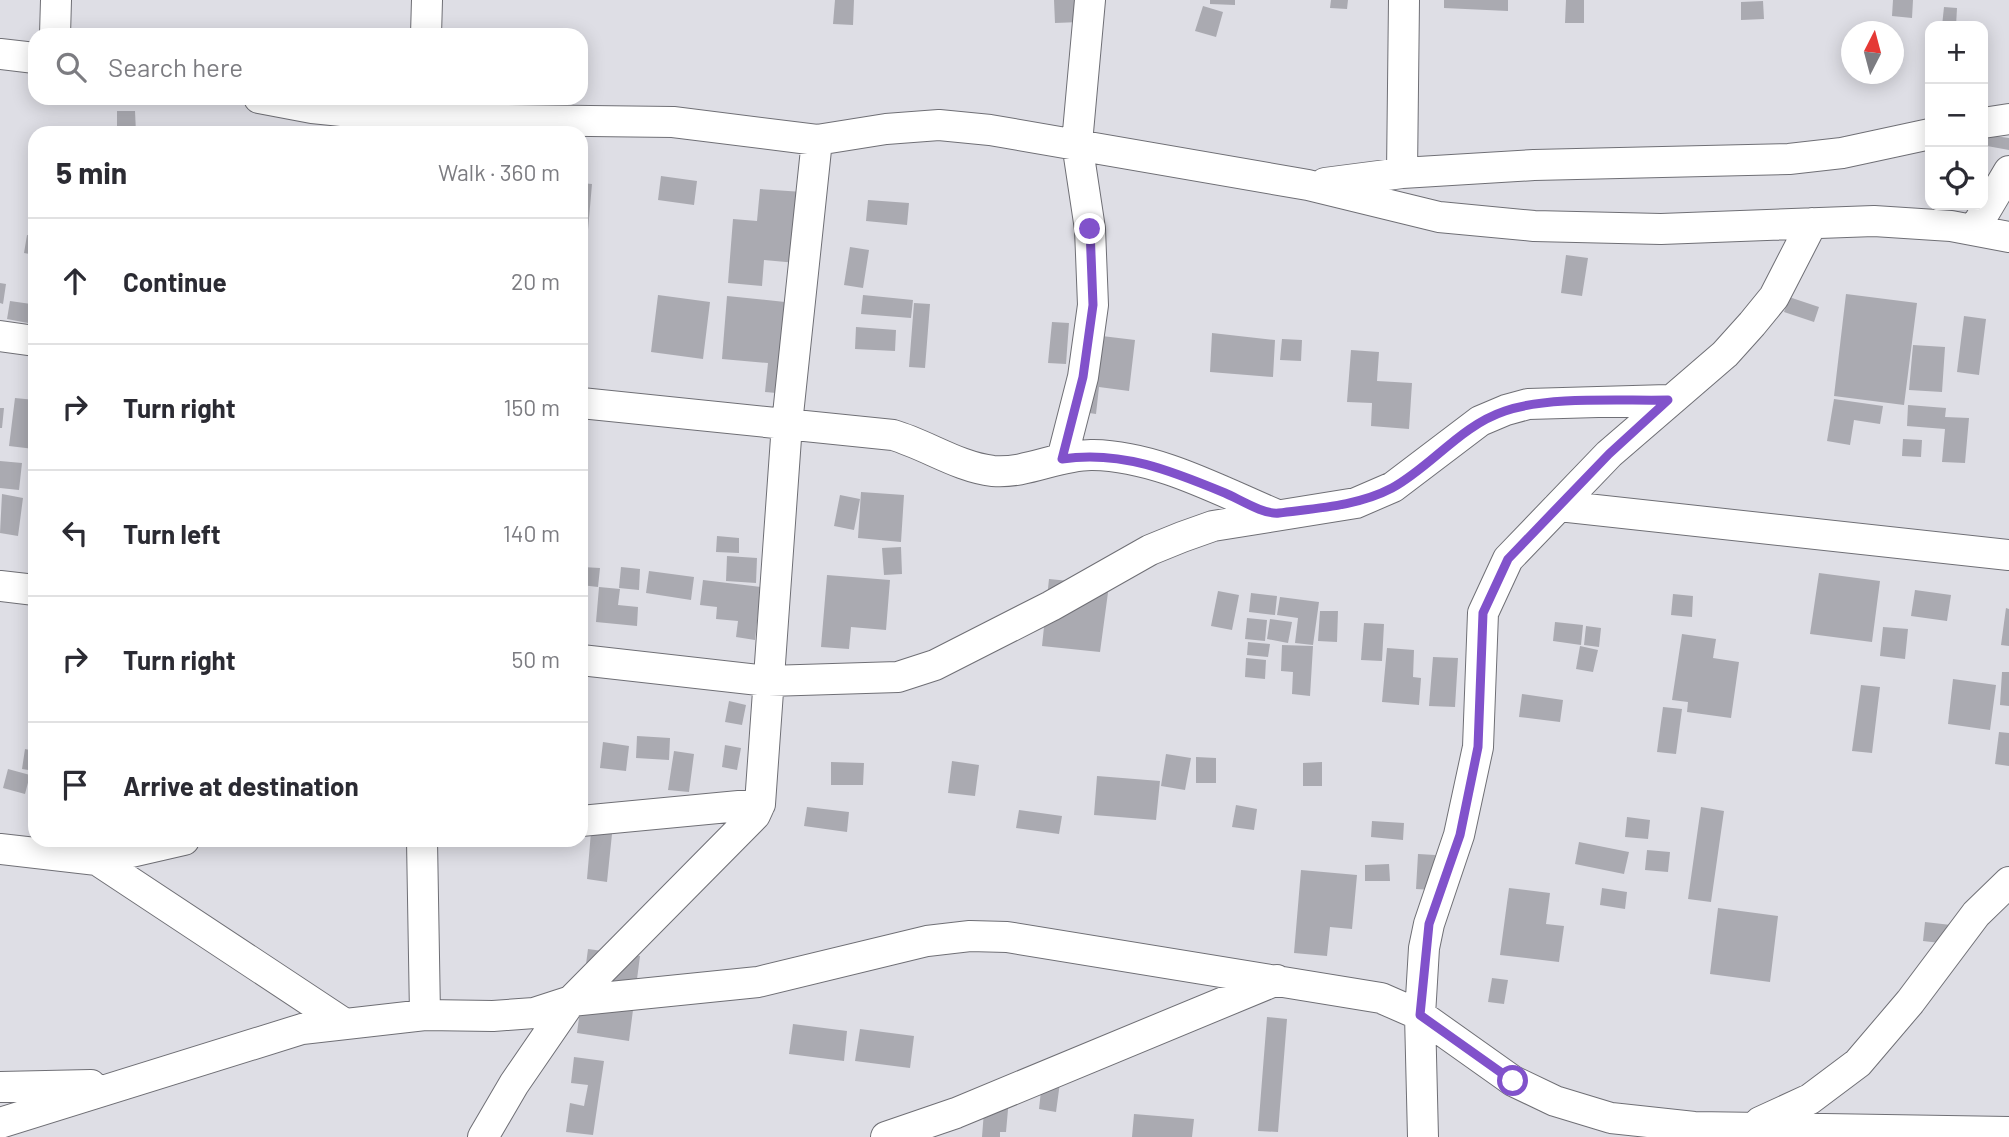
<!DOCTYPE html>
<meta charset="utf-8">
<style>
body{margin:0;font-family:Barlow,sans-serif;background:#f7f7f7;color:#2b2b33}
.controls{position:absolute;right:21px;top:21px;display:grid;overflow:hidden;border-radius:14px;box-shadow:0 4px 18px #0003}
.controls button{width:63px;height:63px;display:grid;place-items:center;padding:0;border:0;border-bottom:2px solid #e1e1e2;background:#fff;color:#2b2b33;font:35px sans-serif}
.compass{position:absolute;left:1841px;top:21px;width:63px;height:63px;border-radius:50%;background:#fff;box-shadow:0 4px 18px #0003;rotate:6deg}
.stop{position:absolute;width:21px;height:21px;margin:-16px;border:5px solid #8152cb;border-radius:50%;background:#fff}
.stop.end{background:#8152cb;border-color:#fff;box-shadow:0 2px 7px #0008}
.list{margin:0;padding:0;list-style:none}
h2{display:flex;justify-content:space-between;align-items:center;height:91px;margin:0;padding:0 28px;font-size:30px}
h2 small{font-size:23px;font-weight:400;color:#7c7c81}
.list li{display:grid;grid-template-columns:46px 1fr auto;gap:21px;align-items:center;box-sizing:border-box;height:126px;padding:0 28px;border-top:2px solid #e1e1e2}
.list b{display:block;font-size:26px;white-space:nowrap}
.list em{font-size:23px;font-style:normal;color:#7c7c81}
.icon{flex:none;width:38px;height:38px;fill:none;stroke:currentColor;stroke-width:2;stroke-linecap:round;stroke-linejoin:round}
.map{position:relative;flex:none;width:2009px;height:1137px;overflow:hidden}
.search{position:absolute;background:#fff;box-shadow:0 4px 18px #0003;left:28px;top:28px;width:560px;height:77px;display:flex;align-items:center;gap:18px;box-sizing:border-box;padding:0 24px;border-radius:21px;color:#7c7c81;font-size:26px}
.panel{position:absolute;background:#fff;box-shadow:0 4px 18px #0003;left:28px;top:126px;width:560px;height:721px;border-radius:21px}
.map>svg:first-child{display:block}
.building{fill:#aaaab1}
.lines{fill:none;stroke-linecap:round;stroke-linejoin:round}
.minor-casing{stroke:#6f6f75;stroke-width:32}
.minor{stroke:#fff;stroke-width:30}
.route{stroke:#8152cb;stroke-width:9}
</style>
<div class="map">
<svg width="2009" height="1137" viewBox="0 0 2009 1137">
<rect width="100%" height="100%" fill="#dedee5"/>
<path class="building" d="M835,0H854L853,25L833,24Z
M1054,0H1080V22L1055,23Z
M1210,0H1235V5L1210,4Z
M1331,0H1348L1347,9L1330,8Z
M1444,0H1508V11L1444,8Z
M1566,0H1584V23H1565Z
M1893,0H1913L1912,18L1892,16Z
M1763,1L1764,19L1741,20V2Z
M1203,6L1223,12L1216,37L1195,31Z
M1944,7L1957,8L1956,26H1942Z
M117,111H135L136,133H117Z
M174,129L194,131V133H174Z
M1988,135L2009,138V150L1987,146Z
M661,176L697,181L694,205L658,200Z
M581,183L592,184L583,287H581Z
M760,189L803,192L797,263L764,260L762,286L728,283L733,219L757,221Z
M868,200L909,203L907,225L866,221Z
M27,235L35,236V255L24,253Z
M850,247L869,250L863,288L844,285Z
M1566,255L1588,258L1582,296L1561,293Z
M0,283L6,284L3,304L0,303Z
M1846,294L1917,303L1904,405L1834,396Z
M658,295L710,302L703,359L651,352Z
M863,295L913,300L911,318L861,314Z
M727,296L785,302L779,361L800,395L765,392L768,363L722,359Z
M1789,297L1819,307L1814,322L1784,312Z
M10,301L31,304L28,323L7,319Z
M914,303L930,304L925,368L909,367Z
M1964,316L1986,319L1979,375L1957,372Z
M1052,322L1069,323L1066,364L1048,363Z
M856,327L896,330L895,351L855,349Z
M1077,333L1135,340L1129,391L1099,387L1096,414L1068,410Z
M1212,333L1275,340L1273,377L1210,372Z
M1282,339L1302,340L1301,361L1280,360Z
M1913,345L1945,347L1942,392L1909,390Z
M1351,350L1379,352L1377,381L1412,383L1409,429L1371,426L1372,403L1347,402Z
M15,398L35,400L34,449L9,446Z
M1834,399L1883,406L1880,424L1854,420L1850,445L1827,441Z
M1908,405L1946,408L1945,417L1969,418L1965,463L1942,462L1945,429L1907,426Z
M0,408H4L2,428H0Z
M1903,439L1922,440L1921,457L1902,456Z
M0,461L22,463L19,490L0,488Z
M861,492L904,495L901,542L858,538Z
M2,494L23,498L18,536L0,533Z
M840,495L860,499L854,530L834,526Z
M717,536L739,538V553L716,552Z
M901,547L902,574L884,575L882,548Z
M727,556L757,558L756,583L726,581Z
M582,567L600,568L598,587L581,585Z
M621,567L640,569L639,590L619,588Z
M649,571L694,577L691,600L646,593Z
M1819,573L1880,581L1872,642L1810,634Z
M827,575L890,580L886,630L851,627L849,649L821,647Z
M1049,579L1109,585L1100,652L1042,646Z
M703,580L761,587L755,640L736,637L738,621L716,619L717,607L700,605Z
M599,587L620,589L618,605L638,607L637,626L596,622Z
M1915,590L1951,595L1947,621L1911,616Z
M1218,591L1239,595L1232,630L1211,626Z
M1251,593L1277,596L1275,615L1249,612Z
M1673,594L1693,596L1692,617L1671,615Z
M1280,597L1319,602L1313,645L1295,643L1298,618L1277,615Z
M2006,608L2009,609V646L2001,645Z
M1320,611H1338L1337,642L1318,641Z
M1247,618L1267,620L1265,641L1245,639Z
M1270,619L1292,622L1288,643L1267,639Z
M1555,622L1583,625L1581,645L1553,641Z
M1364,623L1384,624L1382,661L1361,660Z
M1586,626L1601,628L1599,647L1584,645Z
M1883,627L1908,629L1905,659L1880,656Z
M1682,634L1716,639L1713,658L1739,662L1731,718L1687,712L1688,702L1672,700Z
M1248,642L1270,644L1268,657L1247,655Z
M1282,645L1313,646L1310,696L1292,694L1293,672L1281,671Z
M1580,646L1598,650L1593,672L1576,669Z
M1387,648L1414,650L1413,677L1421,678L1419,705L1382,702Z
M1433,657L1458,658L1455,707L1429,706Z
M1246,658L1266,660L1265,679L1245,677Z
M2002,672H2009V706L2000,705Z
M1953,679L1996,685L1990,730L1948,724Z
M1861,685L1880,687L1872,753L1852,751Z
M1522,694L1563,700L1560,722L1519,717Z
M729,701L746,705L742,725L725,722Z
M1663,707L1682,709L1676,754L1657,752Z
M581,730H585L583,749H581Z
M1999,732L2009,733V766L1995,764Z
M637,736L670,738L669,760L636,758Z
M603,742L629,746L626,771L600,768Z
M725,745L741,748L737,770L722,767Z
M25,749L35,751V771L22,769Z
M674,751L694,754L689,792L668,790Z
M1166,754L1191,758L1185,790L1161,786Z
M1196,757L1216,758V783H1196Z
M952,761L979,765L975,796L948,793Z
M831,762L864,763L863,785H831Z
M1322,762V786H1303V763Z
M8,769L30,775L25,794L3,788Z
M1097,776L1160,781L1156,820L1094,815Z
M1236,805L1257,809L1254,830L1232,827Z
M807,807L849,812L847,832L804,826Z
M1701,807L1724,811L1711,902L1688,899Z
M1019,810L1062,816L1059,834L1016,828Z
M1627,817L1650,820L1648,839L1625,837Z
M1372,821L1404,823L1403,840L1371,837Z
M591,832L612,834L607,882L587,879Z
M1579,842L1629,852L1624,874L1575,864Z
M1647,850L1670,852L1668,872L1645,870Z
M1418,854L1435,855L1433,890L1416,889Z
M1389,864L1390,881H1365V865Z
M1301,870L1357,875L1352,929L1330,927L1327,956L1294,953Z
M1509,888L1550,893L1546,924L1564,926L1559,962L1500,955Z
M1602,888L1627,892L1625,909L1600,905Z
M1718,908L1778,916L1770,982L1710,974Z
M1925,922L1951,925L1949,944L1923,941Z
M588,949L640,956L629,1041L577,1033Z
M1492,978L1508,980L1504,1004L1488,1002Z
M1267,1017L1287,1019L1278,1132L1258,1131Z
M793,1024L847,1031L844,1061L789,1054Z
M860,1029L914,1036L910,1068L855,1061Z
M574,1057L604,1061L593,1135L566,1132L570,1103L584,1106L588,1085L571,1083Z
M1043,1073L1061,1075L1056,1112L1039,1109Z
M986,1085L1010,1087L1006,1132H1000V1137H982Z
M1134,1114L1194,1119L1192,1137H1132Z"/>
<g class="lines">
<g class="minor-casing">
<path id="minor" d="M55,35L56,0
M426,35L427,0
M0,54L35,58
M259,98L312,108L421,119L673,122L817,140L886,129L939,125L990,130L1308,185L1439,217L1534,226L1661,229L1874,221L1951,226L2009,237
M1983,123L2009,119
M1402,173L1404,0
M1325,183L1402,173L1534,165L1789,159L1842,153L1930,134
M1974,230L2009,171
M0,336L35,341
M581,403L893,435C927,445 958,467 993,471C1027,474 1060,454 1093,455C1156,456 1218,490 1275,514
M1062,459L1083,377L1093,305L1090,229L1077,143L1090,0
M1559,506L2009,555
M0,586L35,590
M581,660L768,681L898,677L935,665L1051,606L1150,550L1182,537L1213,526L1356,503L1393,487L1480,421L1506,410L1528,404L1668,400
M581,821L760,804
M422,840L425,1015
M0,849L97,860L184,840
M97,860L345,1024
M0,1087L91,1085
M1760,1122L1810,1099L1858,1063L1910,1002L1976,914L2009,882
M0,1123L302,1029L425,1015L493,1016L534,1013L571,1001L758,982L927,941L970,936L1007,937L1381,998L1420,1015L1513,1081L1555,1101L1611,1118L1694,1127L2009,1132
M483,1137L514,1084L571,1001L755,815L760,804L787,424L817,140
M886,1137L956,1113L1277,980
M1423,1137L1420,1015L1424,948L1429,924L1459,835L1478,747L1483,613L1508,559L1609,454L1725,354L1752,324L1774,297L1812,223"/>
</g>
<use href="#minor" class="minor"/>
</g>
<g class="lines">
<path class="route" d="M1090,229L1093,305L1083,377L1062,459C1121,450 1172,471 1225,493C1239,499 1264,515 1279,513C1317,508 1358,506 1392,488C1432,466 1460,426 1505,411C1548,396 1621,401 1668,400L1609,454L1508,559L1483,613L1478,747L1460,835L1429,924L1420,1015L1513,1081"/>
</g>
</svg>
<div class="controls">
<button>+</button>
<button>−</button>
<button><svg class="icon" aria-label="locate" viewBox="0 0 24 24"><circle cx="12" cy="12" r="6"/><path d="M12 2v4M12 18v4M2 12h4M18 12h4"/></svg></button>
</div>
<svg class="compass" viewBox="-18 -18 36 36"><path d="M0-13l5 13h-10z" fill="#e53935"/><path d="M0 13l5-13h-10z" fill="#7c7c81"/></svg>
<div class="stop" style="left:1513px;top:1081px"></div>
<div class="stop end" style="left:1090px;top:229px"></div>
<div class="search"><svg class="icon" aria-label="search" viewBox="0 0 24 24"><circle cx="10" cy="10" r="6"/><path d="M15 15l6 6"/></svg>Search here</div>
<section class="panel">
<h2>5 min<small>Walk · 360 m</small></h2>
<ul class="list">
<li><svg class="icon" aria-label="ahead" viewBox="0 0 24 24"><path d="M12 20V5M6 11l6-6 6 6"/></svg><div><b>Continue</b></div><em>20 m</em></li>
<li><svg class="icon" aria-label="right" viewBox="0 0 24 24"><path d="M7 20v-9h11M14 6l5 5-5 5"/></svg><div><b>Turn right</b></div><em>150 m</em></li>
<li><svg class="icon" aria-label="left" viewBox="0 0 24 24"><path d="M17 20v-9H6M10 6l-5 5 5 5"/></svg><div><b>Turn left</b></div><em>140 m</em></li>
<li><svg class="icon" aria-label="right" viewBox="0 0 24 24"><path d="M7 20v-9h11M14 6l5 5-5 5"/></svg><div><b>Turn right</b></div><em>50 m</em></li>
<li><svg class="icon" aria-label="arrive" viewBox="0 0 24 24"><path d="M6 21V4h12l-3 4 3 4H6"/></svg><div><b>Arrive at destination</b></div></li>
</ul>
</section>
</div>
